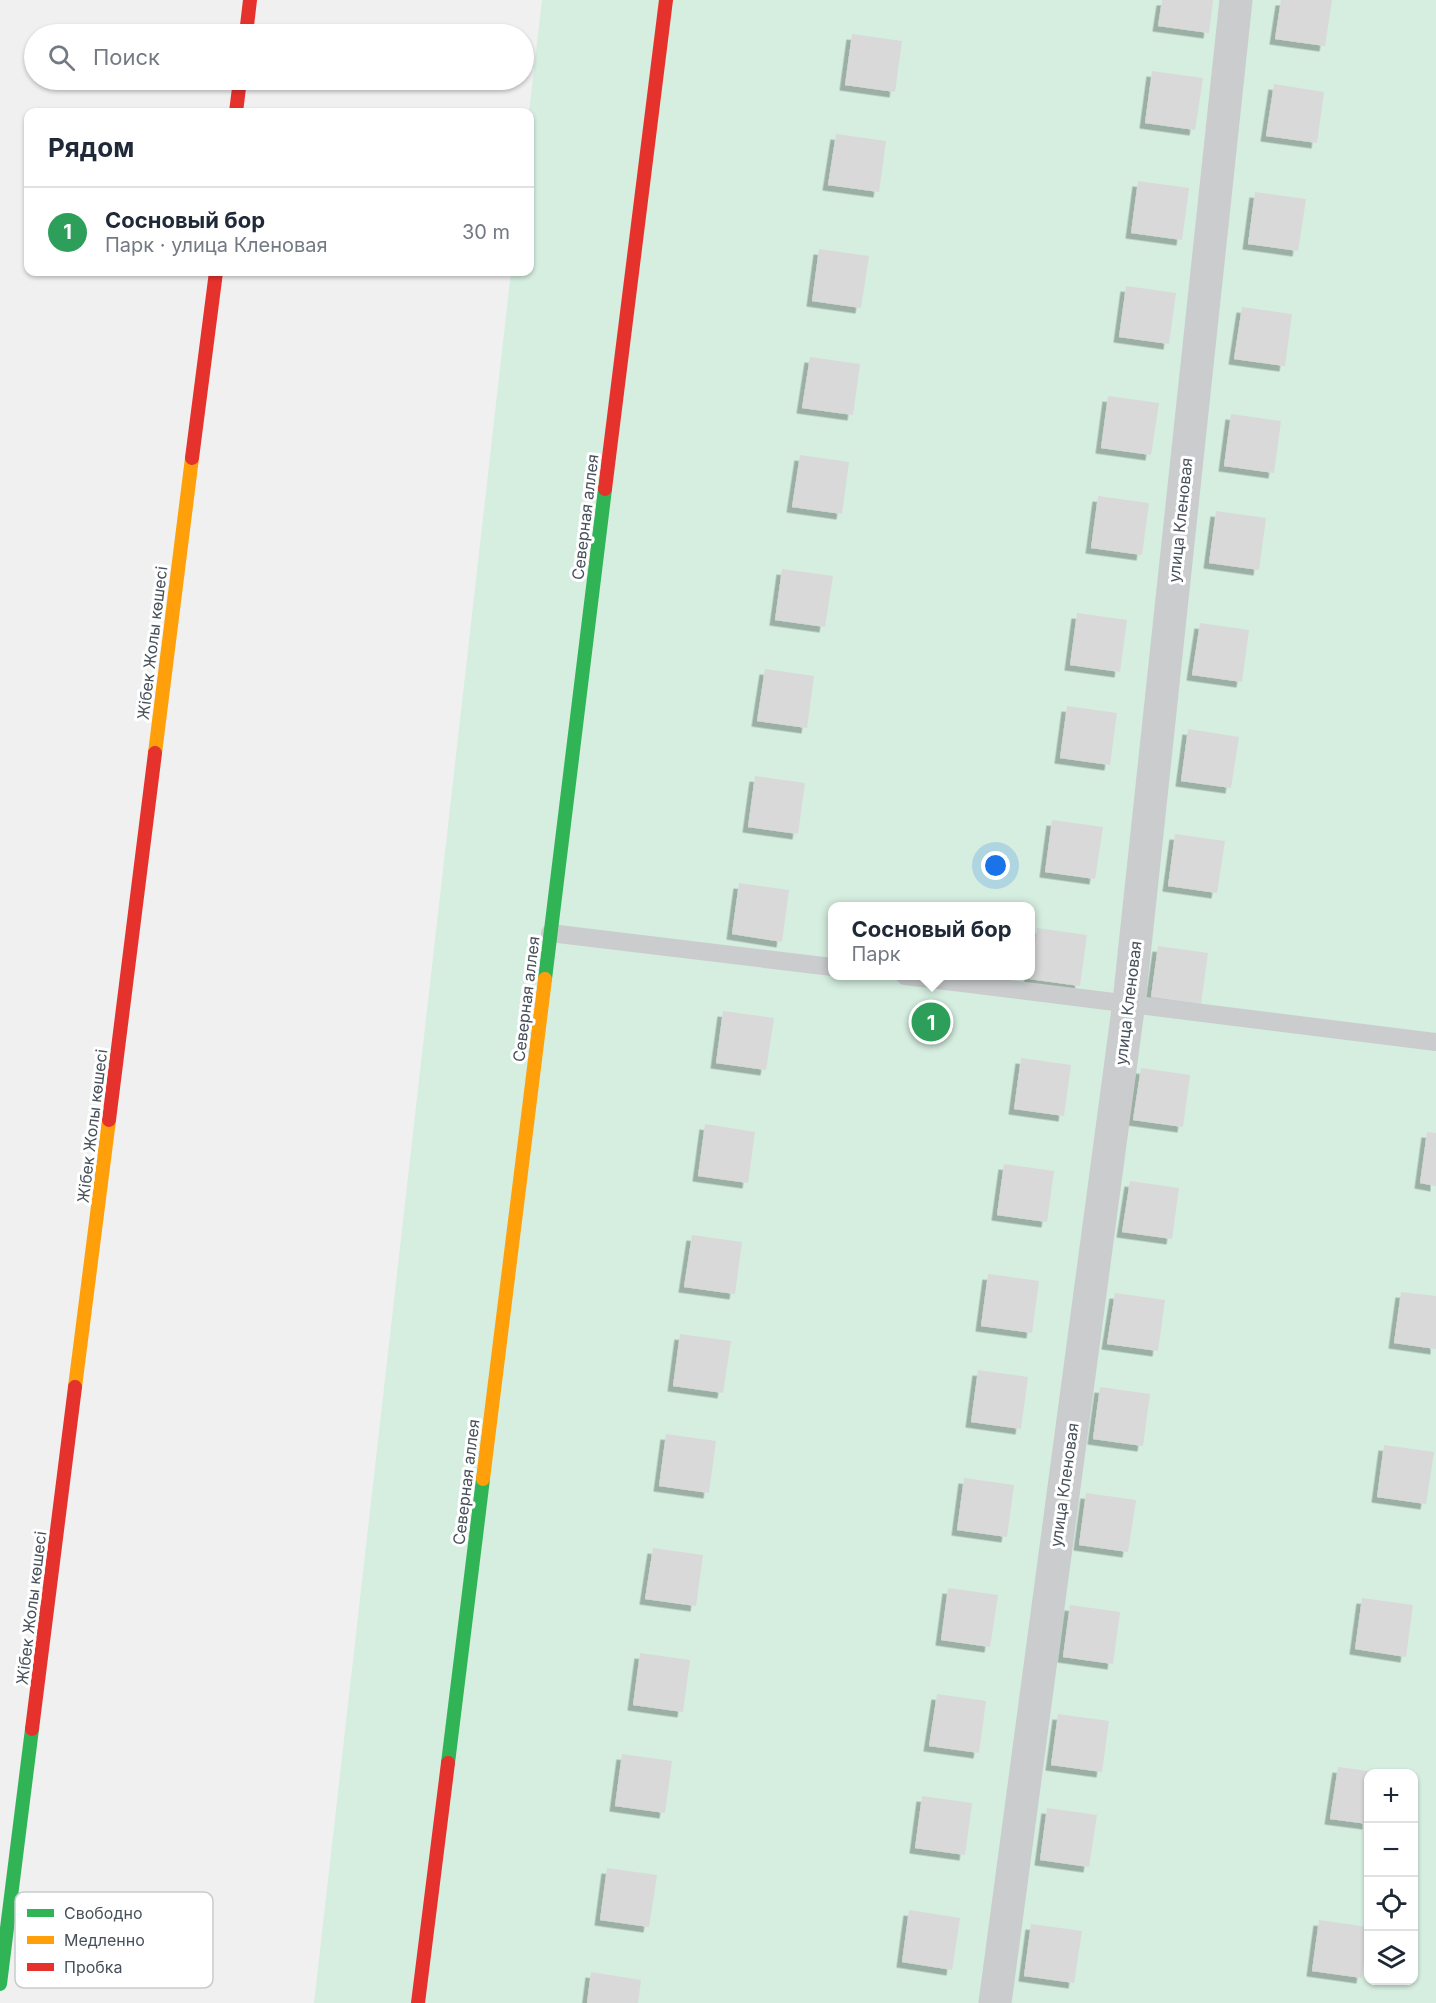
<!DOCTYPE html>
<html lang="ru">
<meta charset="utf-8">
<style>
body{margin:0;font-family:Inter,sans-serif;background:#f2f2f3;color:#1f2937}
.controls{position:absolute;right:18px;bottom:18px;display:grid;overflow:hidden;border-radius:12px;box-shadow:0 2px 4px #0004}
.controls button{width:54px;height:54px;display:grid;place-items:center;padding:0;border:0;border-bottom:2px solid #e0e1e3;background:#fff;color:#1f2937;font:30px sans-serif}
.you{position:absolute;left:996px;top:866px;width:21px;height:21px;margin:-15px;border:4px solid #fff;border-radius:50%;background:#1a73e8;box-shadow:0 0 0 9px #1a73e833}
.badge{display:grid;place-items:center;width:39px;height:39px;border-radius:50%;background:#83898f;color:#fff;font-size:20px;font-weight:700}
.pin{position:absolute;translate:-50% -50%;border:3px solid #fff;box-shadow:0 2px 6px #0006}
.popup{position:absolute;left:828px;top:902px;width:207px;height:78px;box-sizing:border-box;display:grid;place-content:center;border-radius:12px;background:#fff;filter:drop-shadow(0 2px 4px #0005);font-size:20px;white-space:nowrap;color:#747a83}
.popup b{font-size:22px;color:#1f2937}
.popup::after{content:'';position:absolute;left:50%;top:100%;margin-left:-12px;border:12px solid transparent;border-top-color:#fff}
.list{margin:0;padding:0;list-style:none}
h2{display:flex;justify-content:space-between;align-items:center;height:78px;margin:0;padding:0 24px;font-size:26px}
h2 small{font-size:20px;font-weight:400;color:#747a83}
.list li{display:grid;grid-template-columns:39px 1fr auto;gap:18px;align-items:center;box-sizing:border-box;height:90px;padding:0 24px;border-top:2px solid #e0e1e3}
.list b{display:block;font-size:22px;white-space:nowrap}
.list p{margin:0;font-size:20px;white-space:nowrap;color:#747a83}
.list em{font-size:20px;font-style:normal;color:#747a83}
.icon{flex:none;width:33px;height:33px;fill:none;stroke:currentColor;stroke-width:2;stroke-linecap:round;stroke-linejoin:round}
.map{position:relative;flex:none;width:1436px;height:2003px;overflow:hidden}
.search{position:absolute;background:#fff;box-shadow:0 2px 4px #0004;left:24px;top:24px;width:510px;height:66px;display:flex;align-items:center;gap:15px;box-sizing:border-box;padding:0 21px;border-radius:33px;color:#747a83;font-size:22px}
.panel{position:absolute;background:#fff;box-shadow:0 2px 4px #0004;left:24px;top:108px;width:510px;height:168px;border-radius:12px}
.map>svg:first-child{display:block}
.green{fill:#d5eee0;fill-rule:evenodd}
.building{fill:#d9d9da;filter:url(#shadow)}
.lines{fill:none;stroke-linecap:round;stroke-linejoin:round}
.lane{stroke:#caccce;stroke-width:18}
.street{stroke:#caccce;stroke-width:33}
.fast{stroke:#30b455;stroke-width:14}
.slow{stroke:#ff9f0a;stroke-width:14}
.jam{stroke:#e5322d;stroke-width:14}
.labels{text-anchor:middle;dominant-baseline:central;stroke-width:6;stroke-linejoin:round;paint-order:stroke}
.street-label{font-size:16px;fill:#48515b;stroke:#fff}
.key{fill:#fff;stroke:#c8cbce;stroke-width:1.5}
.key-label{font-size:16px;fill:#48515b}
</style>
<div class="map">
<svg width="1436" height="2003" viewBox="0 0 1436 2003">
<defs>
<filter id="shadow"><feDropShadow dx="-5.5" dy="5.5" stdDeviation="0" flood-color="#0004"/></filter>
</defs>
<rect width="100%" height="100%" fill="#f0f0f0"/>
<path class="green" d="M542,0H1436V2003H314L511,272H530L529,112ZM832,906H1030V976H832ZM1368,1774H1414V1980H1368Z"/>
<path class="building" d="M1162,0H1213L1209,33L1158,26Z
M1281,0H1332L1325,46L1275,39Z
M852,34L902,41L895,92L845,85Z
M1152,71L1203,78L1195,130L1145,123Z
M1274,84L1324,92L1317,143L1266,136Z
M836,134L886,141L879,192L828,185Z
M1138,181L1189,188L1182,240L1131,233Z
M1255,192L1306,199L1298,251L1248,244Z
M819,249L869,256L861,308L812,301Z
M1126,286L1176,293L1169,344L1119,337Z
M1242,307L1292,314L1285,366L1234,359Z
M810,357L860,364L853,415L802,408Z
M1108,396L1159,403L1151,455L1101,448Z
M1231,414L1281,421L1274,473L1224,466Z
M800,455L849,462L842,514L792,507Z
M1098,496L1149,503L1142,555L1091,548Z
M1216,511L1266,518L1259,570L1209,563Z
M782,569L833,576L825,627L775,620Z
M1077,613L1127,620L1120,672L1070,665Z
M1200,623L1249,630L1242,682L1192,675Z
M765,669L814,676L807,728L757,721Z
M1067,706L1117,713L1110,765L1060,758Z
M1188,729L1239,737L1231,788L1181,781Z
M755,776L805,783L798,834L748,827Z
M1052,820L1103,827L1095,879L1045,872Z
M1175,834L1225,841L1217,893L1168,886Z
M739,883L789,890L782,942L732,934Z
M1037,928L1087,935L1080,986L1029,979Z
M1158,946L1208,953L1201,1004L1151,997Z
M723,1011L774,1018L766,1070L716,1063Z
M1021,1058L1071,1065L1064,1116L1014,1109Z
M1141,1068L1190,1075L1183,1127L1133,1120Z
M705,1124L755,1132L748,1183L698,1176Z
M1427,1132L1436,1133V1186L1420,1183Z
M1004,1164L1054,1171L1047,1222L997,1215Z
M1130,1181L1179,1188L1172,1239L1122,1232Z
M692,1235L742,1242L735,1294L684,1287Z
M988,1274L1039,1281L1032,1333L981,1326Z
M1401,1292L1436,1296V1349L1394,1343Z
M1115,1293L1165,1300L1158,1351L1107,1344Z
M680,1334L731,1341L723,1393L673,1386Z
M978,1370L1028,1377L1021,1429L971,1422Z
M1100,1387L1150,1394L1143,1446L1093,1439Z
M666,1434L716,1441L709,1493L659,1486Z
M1384,1445L1434,1452L1426,1504L1377,1497Z
M964,1478L1014,1485L1007,1537L957,1530Z
M1086,1493L1136,1500L1128,1552L1079,1545Z
M653,1548L703,1555L696,1606L645,1599Z
M948,1588L998,1595L990,1647L941,1640Z
M1362,1598L1413,1605L1406,1657L1355,1649Z
M1070,1605L1120,1612L1113,1664L1063,1657Z
M640,1653L690,1660L683,1712L633,1705Z
M937,1694L986,1701L979,1753L929,1746Z
M1058,1714L1109,1721L1102,1772L1051,1765Z
M622,1754L672,1761L665,1813L615,1806Z
M1338,1767L1377,1772L1368,1774V1824L1330,1819Z
M922,1796L972,1803L965,1855L915,1848Z
M1047,1808L1097,1815L1089,1867L1040,1860Z
M607,1868L657,1875L649,1927L600,1920Z
M909,1910L960,1918L952,1970L902,1962Z
M1319,1920L1368,1927L1362,1978L1312,1971Z
M1031,1924L1082,1931L1074,1983L1024,1976Z
M591,1972L641,1980L638,2003H587Z"/>
<g class="lines">
<path class="lane" d="M550,933L832,967
M905,976L1436,1042"/>
<path class="street" d="M995,2003L1129,1002L1236,0"/>
<path class="fast" d="M545,979L605,489
M448,1763L483,1479
M0,1984L32,1729"/>
<path class="slow" d="M155,753L192,458
M75,1387L109,1120
M483,1479L545,979"/>
<path class="jam" d="M246,34L250,0
M236,112L240,80
M192,458L216,272
M605,489L666,0
M109,1120L155,753
M32,1729L75,1387
M418,2003L448,1763"/>
</g>
<g class="labels">
<g class="street-label">
<text transform="translate(585 517) rotate(-83)">Северная аллея</text>
<text transform="translate(1180 520) rotate(-84)">улица Кленовая</text>
<text transform="translate(152 643) rotate(-83)">Жібек Жолы көшесі</text>
<text transform="translate(526 999) rotate(-83)">Северная аллея</text>
<text transform="translate(1128 1003) rotate(-83)">улица Кленовая</text>
<text transform="translate(92 1126) rotate(-83)">Жібек Жолы көшесі</text>
<text transform="translate(466 1482) rotate(-83)">Северная аллея</text>
<text transform="translate(1064 1485) rotate(-82)">улица Кленовая</text>
<text transform="translate(31 1608) rotate(-83)">Жібек Жолы көшесі</text>
</g>
</g>
<rect x="15" y="1892" width="198" height="96" rx="9" class="key"/>
<rect x="27" y="1909" width="27" height="8" fill="#30b455"/>
<rect x="27" y="1936" width="27" height="8" fill="#ff9f0a"/>
<rect x="27" y="1963" width="27" height="8" fill="#e5322d"/>
<g class="key-label">
<text x="64" y="1919">Свободно</text>
<text x="64" y="1946">Медленно</text>
<text x="64" y="1973">Пробка</text>
</g>
</svg>
<div class="controls">
<button>+</button>
<button>−</button>
<button><svg class="icon" aria-label="locate" viewBox="0 0 24 24"><circle cx="12" cy="12" r="6"/><path d="M12 2v4M12 18v4M2 12h4M18 12h4"/></svg></button>
<button><svg class="icon" aria-label="layers" viewBox="0 0 24 24"><path d="M12 4l9 5-9 5-9-5zM3 14l9 5 9-5"/></svg></button>
</div>
<div class="you"></div>
<div class="pin badge" style="left:931px;top:1022px;background:#2e9e5b">1</div>
<div class="popup"><b>Сосновый бор</b>Парк</div>
<div class="search"><svg class="icon" aria-label="search" viewBox="0 0 24 24"><circle cx="10" cy="10" r="6"/><path d="M15 15l6 6"/></svg>Поиск</div>
<section class="panel">
<h2>Рядом<small></small></h2>
<ul class="list">
<li><span class="badge" style="background:#2e9e5b">1</span><div><b>Сосновый бор</b><p>Парк · улица Кленовая</p></div><em>30 m</em></li>
</ul>
</section>
</div>
